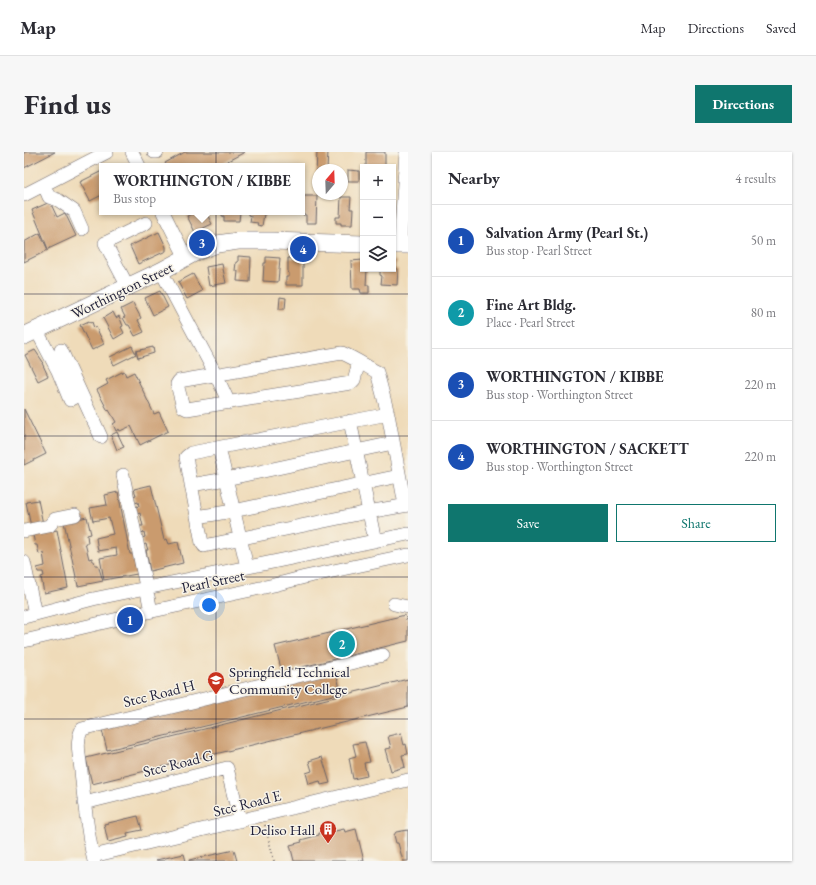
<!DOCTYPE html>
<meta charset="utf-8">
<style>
body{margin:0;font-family:"EB Garamond",serif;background:#f7f7f7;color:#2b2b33}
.controls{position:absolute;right:12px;top:12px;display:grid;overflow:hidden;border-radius:0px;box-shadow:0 1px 3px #0004}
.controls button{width:36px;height:36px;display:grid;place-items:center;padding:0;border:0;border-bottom:1px solid #e1e1e2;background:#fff;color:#2b2b33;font:20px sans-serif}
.compass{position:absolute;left:288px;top:12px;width:36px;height:36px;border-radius:50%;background:#fff;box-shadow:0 1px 3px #0004;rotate:19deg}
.you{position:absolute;left:185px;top:453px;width:14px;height:14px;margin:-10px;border:3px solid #fff;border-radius:50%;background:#1a73e8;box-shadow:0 0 0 6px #1a73e833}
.badge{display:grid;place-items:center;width:26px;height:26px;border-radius:50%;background:#0f766e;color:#fff;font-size:13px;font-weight:700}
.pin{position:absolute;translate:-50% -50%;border:2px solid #fff;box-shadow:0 1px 4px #0006}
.popup{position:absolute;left:75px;top:11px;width:206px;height:52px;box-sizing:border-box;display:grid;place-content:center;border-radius:0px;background:#fff;filter:drop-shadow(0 1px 3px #0005);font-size:13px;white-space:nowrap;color:#7c7c81}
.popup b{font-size:15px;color:#2b2b33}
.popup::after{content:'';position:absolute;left:50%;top:100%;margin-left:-8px;border:8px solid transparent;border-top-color:#fff}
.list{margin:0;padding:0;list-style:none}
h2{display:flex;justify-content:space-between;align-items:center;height:52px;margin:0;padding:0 16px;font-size:17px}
h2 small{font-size:13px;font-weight:400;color:#7c7c81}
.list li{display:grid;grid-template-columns:26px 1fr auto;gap:12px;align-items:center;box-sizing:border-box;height:72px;padding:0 16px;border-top:1px solid #e1e1e2}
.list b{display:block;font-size:15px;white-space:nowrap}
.list p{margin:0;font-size:13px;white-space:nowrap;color:#7c7c81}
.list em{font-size:13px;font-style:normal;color:#7c7c81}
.actions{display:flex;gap:8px;padding:12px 16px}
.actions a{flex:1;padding:9px 0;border:1px solid #0f766e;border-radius:0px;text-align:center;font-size:14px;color:#0f766e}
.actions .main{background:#0f766e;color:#fff}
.icon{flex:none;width:22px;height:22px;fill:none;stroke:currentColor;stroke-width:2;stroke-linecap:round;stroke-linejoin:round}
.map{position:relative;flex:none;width:384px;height:709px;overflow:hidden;border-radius:0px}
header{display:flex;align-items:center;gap:24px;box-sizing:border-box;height:56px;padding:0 20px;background:#fff;border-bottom:1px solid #e1e1e2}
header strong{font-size:19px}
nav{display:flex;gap:22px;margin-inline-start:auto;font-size:14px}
.intro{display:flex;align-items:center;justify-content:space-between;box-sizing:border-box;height:96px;padding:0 24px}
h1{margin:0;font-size:28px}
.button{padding:10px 18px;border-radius:0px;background:#0f766e;color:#fff;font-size:14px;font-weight:700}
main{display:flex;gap:24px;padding:0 24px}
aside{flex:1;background:#fff;border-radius:0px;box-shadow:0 1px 3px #0004}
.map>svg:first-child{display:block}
.building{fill:#ca9b6e}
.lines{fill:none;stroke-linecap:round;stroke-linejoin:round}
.minor-casing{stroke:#6a6367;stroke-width:14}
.major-casing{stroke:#6a6367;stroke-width:18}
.path{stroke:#6a6367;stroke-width:2;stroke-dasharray:1 3;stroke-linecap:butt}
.minor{stroke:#fff;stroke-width:13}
.major{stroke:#fff;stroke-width:17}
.grid{fill:none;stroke:#22223b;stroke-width:1;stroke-opacity:0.55}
.labels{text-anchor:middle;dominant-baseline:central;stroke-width:3;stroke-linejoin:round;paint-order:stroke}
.street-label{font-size:15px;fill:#22223b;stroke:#f7f3e8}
.poi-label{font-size:15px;fill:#22223b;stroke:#f7f3e8;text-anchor:start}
</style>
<header>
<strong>Map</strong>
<nav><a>Map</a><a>Directions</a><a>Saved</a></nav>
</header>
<div class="intro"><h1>Find us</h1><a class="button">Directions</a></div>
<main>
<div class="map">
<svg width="384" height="709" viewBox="0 0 384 709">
<rect width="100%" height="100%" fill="#f7f3e8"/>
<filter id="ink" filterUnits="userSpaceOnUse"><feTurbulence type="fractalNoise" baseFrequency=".025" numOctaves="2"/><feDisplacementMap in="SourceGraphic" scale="8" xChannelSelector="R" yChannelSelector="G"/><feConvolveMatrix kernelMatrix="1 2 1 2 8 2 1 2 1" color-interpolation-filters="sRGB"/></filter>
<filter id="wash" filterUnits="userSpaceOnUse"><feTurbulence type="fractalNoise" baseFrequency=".012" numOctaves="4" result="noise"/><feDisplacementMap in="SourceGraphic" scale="16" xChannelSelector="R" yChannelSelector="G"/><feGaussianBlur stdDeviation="0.9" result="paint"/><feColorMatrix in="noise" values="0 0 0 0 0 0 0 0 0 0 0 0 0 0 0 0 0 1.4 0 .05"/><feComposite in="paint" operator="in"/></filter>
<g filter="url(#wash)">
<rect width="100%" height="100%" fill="#efdbb9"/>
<g id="blocks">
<path class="building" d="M0,0H31L0,16Z
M161,0H221L194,14H188L186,11L181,14H143L141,11Z
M293,0H304L303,18H294V22H292Z
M342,0H361V15H342Z
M324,18L335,19V29H324Z
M78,19V43L66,49L56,30Z
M280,44H293L292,71H282V63H279Z
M317,45H327L326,57H329L328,73H317V71H312V65H316Z
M26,50L33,65L41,61L52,84L24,97L8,58Z
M172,60H182L188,72L171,80L163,64Z
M198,60H216L215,69H200V64H198Z
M224,60H242V62H240L238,74L233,73L234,71L226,70L227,64L224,63Z
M135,80L142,95V99L114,112L106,94Z
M16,81L24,98L0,110V90Z
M214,104L227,105L226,130L213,129L214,119H211L212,110H214Z
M242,105L256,106L254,130L239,129L240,111H242Z
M264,106H279V133H262V125H265V121L264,120Z
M339,108V117H343L342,133H345V141H337L336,137H328L327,109Z
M369,108L372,109L371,117H374L373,133L357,132L358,124L356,123V117H369Z
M198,112L202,131L185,134L182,115Z
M169,122L178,139L163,147L154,130Z
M136,139L144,155L129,163L121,146Z
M256,145L262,146L261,157H255Z
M109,151L117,166L114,168L120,180L111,184L105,173H103L99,166L101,165L97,157Z
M89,160L92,166L95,164L99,174L97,175L100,181L90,187L79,166Z
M65,169L66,171L68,170L70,176L72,175L80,192L68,198L56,173Z
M108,194L112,202L90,213L86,205Z
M129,195L130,201L114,206L112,199Z
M11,198L19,210L18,211L24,224L14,229L1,203Z
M100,219L102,224L110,220L130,262L135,260L144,279L116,293L107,274L96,279L95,277L92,279L89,272L92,270L85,258L84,259L73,238L84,232L82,228Z
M0,257L22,302L0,313Z
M93,280L100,295L93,298L87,283Z
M127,333L140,388L143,387L145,392L154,390L159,411L126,419L122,398H124L122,392L119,393L118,386L121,385L120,380L117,381L115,374H119L116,361L113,362L111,355L115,354L114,350L111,351L109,344L112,343L110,337Z
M94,340L106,402H109L113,422L80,428L76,406L93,403L92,396L74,399L72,386L89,382L85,366L69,369L66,356L83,353L81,343Z
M14,348L19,372L7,375L2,350Z
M63,365L67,382L63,383L64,391H61L65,407L68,406V409H70L71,413H74L79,429L54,434L40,370Z
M33,378L44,436L20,441L17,425L20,424L19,420H14L13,416L21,414L19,401L15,402L13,393H11L9,383Z
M381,463L382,468L384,467V489L258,520L251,494Z
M311,516L317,541L83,598L77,574Z
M384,527V555L68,632L62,606Z
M377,581L380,593L382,592L384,602L378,603L381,615L367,619L361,597L367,596L364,584Z
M341,590L346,610L340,611L343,624L329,627L325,606L332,604L329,592Z
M298,605L306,631L297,633L296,629L285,632L282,621L288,619L285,609Z
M114,664L118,678L103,681L104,685L84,690L80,672Z
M320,677L321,680L332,677L340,709H270L266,693L278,690L277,688L295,683V681L303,679V681Z
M384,678V709H379L374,691H372L370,683L372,680Z
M210,698L213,709H165V708Z
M160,702L162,709H132V708Z"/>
</g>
</g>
<g filter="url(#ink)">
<use href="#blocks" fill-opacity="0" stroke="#6a6367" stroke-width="1"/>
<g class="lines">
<g class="minor-casing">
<path id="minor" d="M108,0L115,14
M130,0H133
M20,33L25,45L34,48L50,59L58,77
M0,43L83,0
M139,60L162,106
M376,93L382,0
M137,119L192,223L205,251
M104,135L81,91L122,71
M13,179L34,219L46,248L57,242
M37,198L77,285
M335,210L330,228L327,231L163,257L159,255L153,232L155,229L318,201C330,206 342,214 353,220L364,262
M326,269L351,389
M195,296L223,415
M99,323L127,459
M167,333L202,327L369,291
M381,353L364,262L167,301L162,305L178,391L180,394L344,360L384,353
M173,365L209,359L375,324
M0,379L25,374L31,367L51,363
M0,410L11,462
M370,452L384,455
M0,465L69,447L384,382
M0,489L124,460L250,433L281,425L384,403
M60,651L203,616L216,669
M69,704L384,628
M70,709C63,680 60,649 57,619C56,605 51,590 58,577L359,503"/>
</g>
<g class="major-casing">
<path id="major" d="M369,93H384
M0,184L137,119L172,100L193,92L214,89H248L339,92"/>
</g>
<path class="path" d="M241,673L250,709"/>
<use href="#minor" class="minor"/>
<use href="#major" class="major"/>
</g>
</g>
<path class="grid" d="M192,0V709M0,142H384M0,284H384M0,425H384M0,567H384"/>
<defs>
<g id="university-pin" transform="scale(0.9)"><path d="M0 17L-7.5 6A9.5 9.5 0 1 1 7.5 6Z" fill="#c8321e" stroke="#f7f3e8"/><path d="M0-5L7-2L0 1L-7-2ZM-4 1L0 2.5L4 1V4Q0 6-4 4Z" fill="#fff"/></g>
<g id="building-pin" transform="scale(0.9)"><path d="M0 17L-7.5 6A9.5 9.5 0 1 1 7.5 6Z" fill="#c8321e" stroke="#f7f3e8"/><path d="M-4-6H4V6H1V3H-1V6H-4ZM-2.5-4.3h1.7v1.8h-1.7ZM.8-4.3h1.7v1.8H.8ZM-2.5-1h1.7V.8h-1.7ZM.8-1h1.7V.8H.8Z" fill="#fff"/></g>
</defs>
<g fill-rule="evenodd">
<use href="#university-pin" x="192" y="528"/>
<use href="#building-pin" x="304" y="677"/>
</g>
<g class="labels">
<g class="street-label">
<text transform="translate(98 138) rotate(-26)">Worthington Street</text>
<text transform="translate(189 429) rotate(-12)">Pearl Street</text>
<text transform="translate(135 541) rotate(-14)">Stcc Road H</text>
<text transform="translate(154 611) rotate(-14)">Stcc Road G</text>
<text transform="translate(223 651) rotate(-14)">Stcc Road E</text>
</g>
<g class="poi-label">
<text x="205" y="519">Springfield Technical<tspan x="205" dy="17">Community College</tspan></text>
<text x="291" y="677" text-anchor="end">Deliso Hall</text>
</g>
</g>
</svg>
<div class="controls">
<button>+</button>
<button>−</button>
<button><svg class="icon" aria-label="layers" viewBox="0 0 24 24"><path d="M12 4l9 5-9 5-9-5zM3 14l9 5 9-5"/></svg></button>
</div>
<svg class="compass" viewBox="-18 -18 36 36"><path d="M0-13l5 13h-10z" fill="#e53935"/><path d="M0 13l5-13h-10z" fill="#7c7c81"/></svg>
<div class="you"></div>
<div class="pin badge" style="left:106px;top:468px;background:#1a4fb4">1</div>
<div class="pin badge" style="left:318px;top:492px;background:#0f9aa8">2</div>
<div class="pin badge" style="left:178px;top:91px;background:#1a4fb4">3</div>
<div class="popup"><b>WORTHINGTON / KIBBE</b>Bus stop</div>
<div class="pin badge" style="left:279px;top:97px;background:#1a4fb4">4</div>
</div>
<aside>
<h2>Nearby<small>4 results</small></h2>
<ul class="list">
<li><span class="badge" style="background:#1a4fb4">1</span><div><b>Salvation Army (Pearl St.)</b><p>Bus stop · Pearl Street</p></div><em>50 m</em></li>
<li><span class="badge" style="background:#0f9aa8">2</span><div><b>Fine Art Bldg.</b><p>Place · Pearl Street</p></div><em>80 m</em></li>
<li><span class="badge" style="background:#1a4fb4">3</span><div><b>WORTHINGTON / KIBBE</b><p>Bus stop · Worthington Street</p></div><em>220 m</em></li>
<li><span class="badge" style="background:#1a4fb4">4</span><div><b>WORTHINGTON / SACKETT</b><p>Bus stop · Worthington Street</p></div><em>220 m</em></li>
</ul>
<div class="actions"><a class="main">Save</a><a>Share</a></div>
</aside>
</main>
